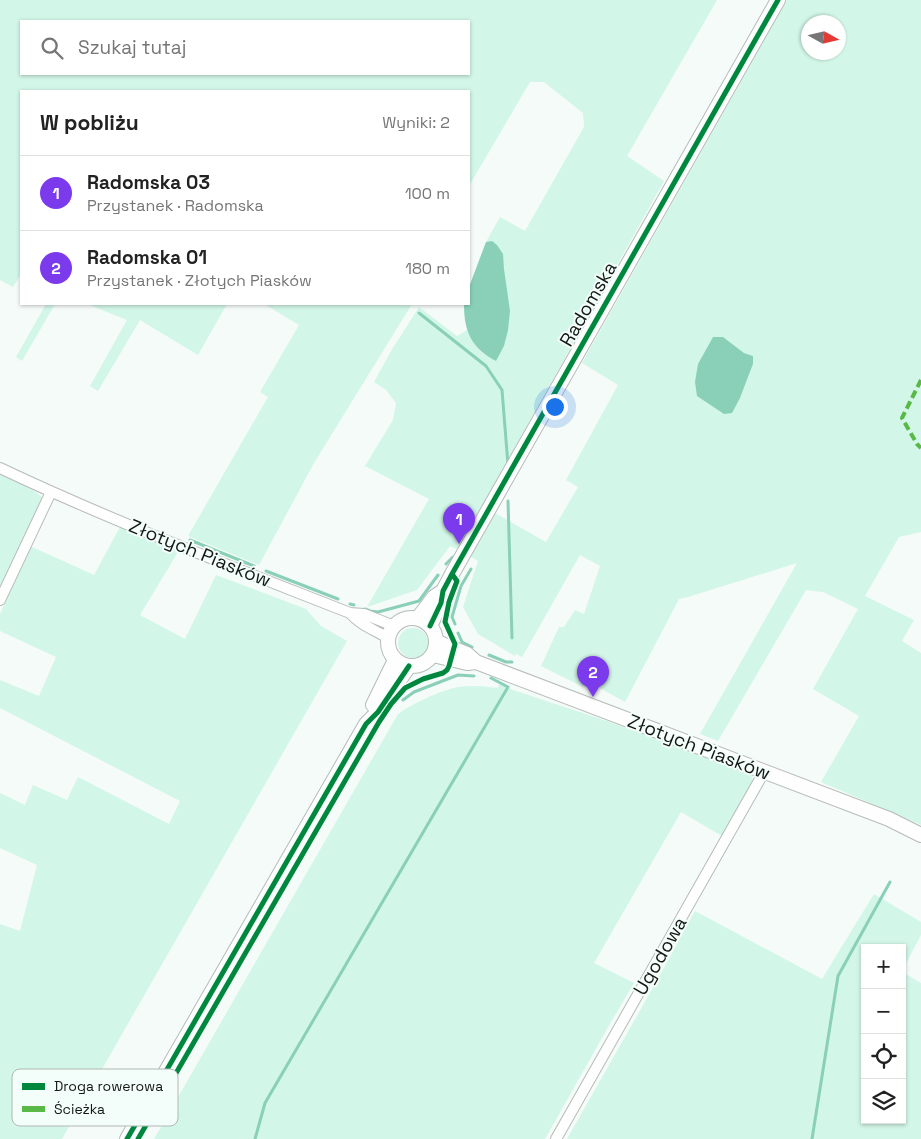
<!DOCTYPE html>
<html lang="pl">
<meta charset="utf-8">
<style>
body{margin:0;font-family:"Space Grotesk",sans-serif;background:#f6f6f6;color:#222}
.controls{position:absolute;right:15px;bottom:15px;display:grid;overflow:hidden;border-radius:0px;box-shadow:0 1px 4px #0004}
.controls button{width:45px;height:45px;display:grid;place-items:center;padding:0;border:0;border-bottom:1px solid #e0e0e0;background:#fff;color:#222;font:25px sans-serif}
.compass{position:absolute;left:801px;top:15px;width:45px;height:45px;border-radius:50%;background:#fff;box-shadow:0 1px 4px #0004;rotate:98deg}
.you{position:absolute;left:554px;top:406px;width:18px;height:18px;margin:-12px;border:4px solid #fff;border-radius:50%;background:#1a73e8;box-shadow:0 0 0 8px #1a73e833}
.badge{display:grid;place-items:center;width:32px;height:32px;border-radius:50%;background:#7c3aed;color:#fff;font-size:16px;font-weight:700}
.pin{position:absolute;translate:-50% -41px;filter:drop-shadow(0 1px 2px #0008)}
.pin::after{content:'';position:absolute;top:26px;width:18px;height:15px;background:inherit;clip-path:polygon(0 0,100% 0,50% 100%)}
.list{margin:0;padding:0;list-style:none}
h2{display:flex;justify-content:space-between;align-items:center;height:65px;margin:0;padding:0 20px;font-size:21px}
h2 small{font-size:16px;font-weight:400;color:#767676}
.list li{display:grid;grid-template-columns:32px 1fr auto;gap:15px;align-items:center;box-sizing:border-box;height:75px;padding:0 20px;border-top:1px solid #e0e0e0}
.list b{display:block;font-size:19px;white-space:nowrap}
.list p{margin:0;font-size:16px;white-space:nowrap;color:#767676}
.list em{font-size:16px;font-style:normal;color:#767676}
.icon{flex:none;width:28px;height:28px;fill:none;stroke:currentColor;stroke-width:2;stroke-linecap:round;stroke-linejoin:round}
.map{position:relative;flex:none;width:921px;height:1139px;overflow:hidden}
.search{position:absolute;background:#fff;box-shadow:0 1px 4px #0004;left:20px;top:20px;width:450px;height:55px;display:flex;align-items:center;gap:12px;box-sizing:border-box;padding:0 18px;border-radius:0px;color:#767676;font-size:19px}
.panel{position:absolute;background:#fff;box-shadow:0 1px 4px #0004;left:20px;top:90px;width:450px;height:215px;border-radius:0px}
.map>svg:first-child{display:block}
.green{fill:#d2f6e8;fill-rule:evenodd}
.water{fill:#8ad0b8}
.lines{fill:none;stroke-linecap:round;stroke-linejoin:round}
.stream{stroke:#8ad0b8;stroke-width:3}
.street-casing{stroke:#b6bbb9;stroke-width:12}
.secondary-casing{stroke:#b6bbb9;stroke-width:16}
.street{stroke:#fefefe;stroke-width:10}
.secondary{stroke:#fefefe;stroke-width:14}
.quiet{stroke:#58b947;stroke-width:4;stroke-dasharray:8 4;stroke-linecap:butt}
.cycleway-casing{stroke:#f3fdf9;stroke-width:8}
.cycleway{stroke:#00873e;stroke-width:5}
.labels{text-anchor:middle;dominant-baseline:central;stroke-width:4;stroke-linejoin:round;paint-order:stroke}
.street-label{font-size:19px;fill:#141716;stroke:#f3fdf9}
.key{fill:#f3fdf9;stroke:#b0b8b5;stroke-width:1}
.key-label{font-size:14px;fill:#141716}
</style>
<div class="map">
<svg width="921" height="1139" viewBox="0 0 921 1139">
<rect width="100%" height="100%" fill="#f5fbf8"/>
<path class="green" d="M0,0H717L627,156L664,181L458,549L450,546L417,590L367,607L429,499L365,466L393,420L396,403L386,390L374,382L391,351L419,307L457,336L467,330C475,346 479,354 496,360L504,346L503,254L492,241L486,242L500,217L525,231L584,127L583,113L544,82H530L469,186V91H21V274L13,287L0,280ZM21,21H469V74H21Z
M787,0H921V532L899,537L865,596L914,620L902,641L921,653V825L821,782L859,716L813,689L858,609L823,592L806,590L718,741L700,734L797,563L688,597L679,599L625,702L587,681L583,687L541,666L559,627H564L575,610L584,614L600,566L580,555L522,657L516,654L515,656L478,634L463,607L478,561L470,556L495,513L546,542L578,487L566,480L618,385L582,363ZM808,22H838V52H808ZM723,337L744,353L753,356V364L740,398Z
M46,304H55L22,361L16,357Z
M87,304H227L198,355L140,320L98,391L90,386L127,320Z
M264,304H412L314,463L259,565L188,536L268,397L260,392L299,325Z
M0,475C13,481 33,488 43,498L0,589Z
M120,527L178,552L140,615L185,639L216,575L306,609L321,626L347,641L62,1139H0V924L20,931L37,865L0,848V793L25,805L33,785L67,800L78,777L169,824L180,801L0,708V680L39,696L56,657L0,631V614L30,546L94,575Z
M398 643a15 15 0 1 1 30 0a15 15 0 1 1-30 0Z
M500,684L513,690L604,720L750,773L753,780L722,836L681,812L594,963L634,983L611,1022L545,1139H154L398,714C413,703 440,691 458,687C471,685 484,686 497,688Z
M874,894L921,922V935L902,971V948H865V1120H902V972L921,983V1139H567L659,977L695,911L822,979Z"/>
<path class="water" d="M492,241L497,245L503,254L504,269L510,311L508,330L504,346L496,361C471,348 464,331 464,304H469V287L486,242Z
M713,337H723L744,353L753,356V364L740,398L732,413L724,414L697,396L695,382L698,364Z"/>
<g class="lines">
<path class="stream" d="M419,313L486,366L502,390L508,465
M508,501L512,638
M190,540L254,566
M446,564L453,557
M266,571L338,599
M350,604L354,605
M365,609L370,611L378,612L419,601L438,575
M455,624L452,617L461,586L471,569
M458,633L462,642L472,647
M489,655L506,662H512
M403,700L414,692L458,675L474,676
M255,1139L265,1103L508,687L491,678
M812,1139L838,976L890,882"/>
<g class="street-casing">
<path id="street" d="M0,468C114,522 233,567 350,613L364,614L394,626
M0,600L51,492
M350,613C360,625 375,630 388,638
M556,1139L764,772"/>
</g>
<g class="secondary-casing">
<path id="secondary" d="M388 642a24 24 0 1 1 48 0a24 24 0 1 1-48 0Z
M418,618L434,597L443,591
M430,626L441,603L443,591L452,574L778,0
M437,642L467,654L476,662L889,819L921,835
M433,655L467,663L476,662
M373,705L395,660
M127,1139L366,724L378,712L409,666"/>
</g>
<use href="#street" class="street"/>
<use href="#secondary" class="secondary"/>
<path class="quiet" d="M921,380L902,418L917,444L921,448"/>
<g class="cycleway-casing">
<path id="cycleway" d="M430,626L441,603L443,591L452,574L778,0
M127,1139L366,724L378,712L409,666
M138,1139L379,722L391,704L405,688L423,679L443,673L447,670L449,666L455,644L445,622L449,602L457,581L452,574"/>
</g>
<use href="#cycleway" class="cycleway"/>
</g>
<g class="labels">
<g class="street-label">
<text transform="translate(588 304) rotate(-60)">Radomska</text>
<text transform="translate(200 553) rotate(22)">Złotych Piasków</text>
<text transform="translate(699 747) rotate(21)">Złotych Piasków</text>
<text transform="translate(660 956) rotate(-60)">Ugodowa</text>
</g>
</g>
<rect x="12" y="1069" width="166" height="57" rx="8" class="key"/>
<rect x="22" y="1083" width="23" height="7" fill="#00873e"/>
<rect x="22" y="1106" width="23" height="6" fill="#58b947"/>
<g class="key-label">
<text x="54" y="1091">Droga rowerowa</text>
<text x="54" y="1114">Ścieżka</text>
</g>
</svg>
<div class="controls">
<button>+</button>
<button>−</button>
<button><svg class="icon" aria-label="locate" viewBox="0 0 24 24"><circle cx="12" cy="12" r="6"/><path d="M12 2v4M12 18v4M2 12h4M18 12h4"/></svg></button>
<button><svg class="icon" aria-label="layers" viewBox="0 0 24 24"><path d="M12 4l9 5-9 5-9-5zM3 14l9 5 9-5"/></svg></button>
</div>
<svg class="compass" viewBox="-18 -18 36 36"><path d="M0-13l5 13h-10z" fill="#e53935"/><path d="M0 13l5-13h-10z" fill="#767676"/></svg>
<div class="you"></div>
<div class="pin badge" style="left:459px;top:544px">1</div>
<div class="pin badge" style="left:593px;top:697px">2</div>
<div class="search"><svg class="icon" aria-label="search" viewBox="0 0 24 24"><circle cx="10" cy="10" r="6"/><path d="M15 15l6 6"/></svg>Szukaj tutaj</div>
<section class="panel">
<h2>W pobliżu<small>Wyniki: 2</small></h2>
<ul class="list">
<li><span class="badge">1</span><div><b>Radomska 03</b><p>Przystanek · Radomska</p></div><em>100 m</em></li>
<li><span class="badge">2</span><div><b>Radomska 01</b><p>Przystanek · Złotych Piasków</p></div><em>180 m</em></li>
</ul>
</section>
</div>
